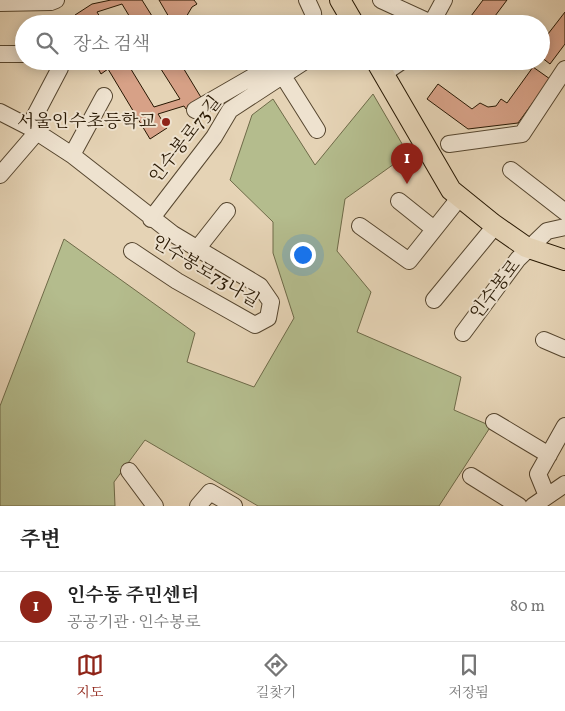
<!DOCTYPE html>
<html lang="ko">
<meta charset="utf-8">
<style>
body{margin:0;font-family:Vollkorn,"Noto Serif KR",serif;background:#f6f6f6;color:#222}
.you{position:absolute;left:302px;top:254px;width:18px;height:18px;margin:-12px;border:4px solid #fff;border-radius:50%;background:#1a73e8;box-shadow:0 0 0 8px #1a73e833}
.badge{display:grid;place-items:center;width:32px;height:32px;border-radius:50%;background:#8f2418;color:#fff;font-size:16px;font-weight:700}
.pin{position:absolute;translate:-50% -41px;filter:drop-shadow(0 1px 2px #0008)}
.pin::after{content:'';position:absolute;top:26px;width:18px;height:15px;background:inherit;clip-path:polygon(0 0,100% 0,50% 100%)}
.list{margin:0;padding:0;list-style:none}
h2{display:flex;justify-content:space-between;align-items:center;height:65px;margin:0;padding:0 20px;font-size:21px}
h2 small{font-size:16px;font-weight:400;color:#767676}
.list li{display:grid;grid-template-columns:32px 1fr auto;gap:15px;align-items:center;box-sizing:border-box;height:70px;padding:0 20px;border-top:1px solid #e0e0e0}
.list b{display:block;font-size:19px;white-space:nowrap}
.list p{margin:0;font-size:16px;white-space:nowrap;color:#767676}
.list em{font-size:16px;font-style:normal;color:#767676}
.icon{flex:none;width:28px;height:28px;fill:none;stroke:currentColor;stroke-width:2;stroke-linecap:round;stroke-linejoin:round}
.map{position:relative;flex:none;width:565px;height:506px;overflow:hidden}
.search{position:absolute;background:#fff;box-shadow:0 2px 12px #0003;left:15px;right:15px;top:15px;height:55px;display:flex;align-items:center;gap:12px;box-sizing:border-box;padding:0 18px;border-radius:28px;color:#767676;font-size:19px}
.sheet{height:135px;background:#fff}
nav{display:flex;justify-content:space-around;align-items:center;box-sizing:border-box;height:70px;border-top:1px solid #e0e0e0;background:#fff;font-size:14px;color:#767676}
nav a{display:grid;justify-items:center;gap:2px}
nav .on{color:#8f2418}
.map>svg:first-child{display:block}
.green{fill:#b4bc8d;stroke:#6e6a48}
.building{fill:#d7a187;stroke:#271702}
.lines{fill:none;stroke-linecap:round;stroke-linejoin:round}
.minor-casing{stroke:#56462f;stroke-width:18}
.major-casing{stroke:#271702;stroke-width:22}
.minor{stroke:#eee2cf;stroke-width:16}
.major{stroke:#e5d3b5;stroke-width:20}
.poi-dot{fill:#8f2418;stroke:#eee2cf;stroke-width:2}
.labels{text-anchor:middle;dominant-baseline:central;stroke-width:4;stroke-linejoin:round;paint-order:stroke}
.poi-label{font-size:18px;fill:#271702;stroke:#eee2cf;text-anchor:end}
.street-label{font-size:18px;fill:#271702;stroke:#eee2cf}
</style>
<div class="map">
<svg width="565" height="506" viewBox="0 0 565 506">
<rect width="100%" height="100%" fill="#e5d3b5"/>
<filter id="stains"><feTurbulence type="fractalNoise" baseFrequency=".004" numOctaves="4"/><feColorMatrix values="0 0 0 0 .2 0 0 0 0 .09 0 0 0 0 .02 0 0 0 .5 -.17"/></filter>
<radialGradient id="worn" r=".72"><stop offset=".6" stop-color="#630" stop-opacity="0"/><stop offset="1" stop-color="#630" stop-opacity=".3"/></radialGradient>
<path class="green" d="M373,94L408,154L345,199L337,251L371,292L357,332L461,377L454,410L491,426L439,506H258L145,440L114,482L115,506H0V406L64,239L195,333L187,362L254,387L294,318L273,253V222L230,180L252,115L273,99L315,165Z"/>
<path class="building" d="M111,0H142L157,24H134L122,4L97,12L104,24H80L75,15L92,4Z
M159,0H194L197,4L192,7L182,24H173Z
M483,0H507L489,24H465Z
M565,12V44L550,64L541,57V43Z
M94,61H126L154,107L180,99L159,66L154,69L149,61H179L202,99L186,109L184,106L158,114L167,128L150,139L108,69L101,74Z
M533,67L550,79L518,123L468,129L427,99L438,84L472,109L480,103L488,107L496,106L501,99L507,103Z"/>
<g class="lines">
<g class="minor-casing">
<path id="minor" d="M307,0L313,13L314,24
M381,0L431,23
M0,3L51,2L56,0
M431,24L444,0
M0,54H24
M383,74L402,61
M283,76L317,130
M195,110L280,61
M0,112L29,127L72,155L173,234L260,286L271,302L268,318L255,325L177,281L132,251
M29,127L60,68
M449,144L522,134L565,69
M72,155L104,96
M511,170L565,212
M0,175L37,132
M399,201L434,229
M151,219L214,137L230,110L305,61
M360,226L409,261L460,197
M197,249L227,211
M434,300L495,226
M463,333L518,259L547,231L565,227
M544,340L565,349
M494,422L549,455
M129,471L155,506
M471,476L519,506
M547,496L538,474L565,426
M198,506L210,492L234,506
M533,506L565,484"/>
</g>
<g class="major-casing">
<path id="major" d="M340,0L354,24
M376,61L451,190L493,224L526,247L565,260"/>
</g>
<use href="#minor" class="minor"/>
<use href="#major" class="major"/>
</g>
<circle class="poi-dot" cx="166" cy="122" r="5"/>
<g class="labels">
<g class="poi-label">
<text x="156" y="122">서울인수초등학교</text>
</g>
<g class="street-label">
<text transform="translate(186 140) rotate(-52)">인수봉로73길</text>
<text transform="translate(205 272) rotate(31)">인수봉로73나길</text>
<text transform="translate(496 290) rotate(-52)">인수봉로</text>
</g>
</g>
<rect width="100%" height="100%" filter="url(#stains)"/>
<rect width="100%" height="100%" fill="url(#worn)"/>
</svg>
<div class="you"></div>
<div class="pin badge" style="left:407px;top:184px">1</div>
<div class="search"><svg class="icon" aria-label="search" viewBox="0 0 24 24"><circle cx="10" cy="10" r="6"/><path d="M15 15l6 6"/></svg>장소 검색</div>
</div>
<section class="sheet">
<h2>주변<small></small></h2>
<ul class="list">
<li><span class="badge">1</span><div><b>인수동 주민센터</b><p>공공기관 · 인수봉로</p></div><em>80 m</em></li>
</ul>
</section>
<nav>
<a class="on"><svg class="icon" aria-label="map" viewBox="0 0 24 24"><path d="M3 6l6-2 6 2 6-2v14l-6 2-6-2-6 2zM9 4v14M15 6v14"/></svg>지도</a>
<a><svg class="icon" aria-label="directions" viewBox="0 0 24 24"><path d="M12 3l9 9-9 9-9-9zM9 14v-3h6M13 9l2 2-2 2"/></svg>길찾기</a>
<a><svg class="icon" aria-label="saved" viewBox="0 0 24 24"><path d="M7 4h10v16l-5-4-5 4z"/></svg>저장됨</a>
</nav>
